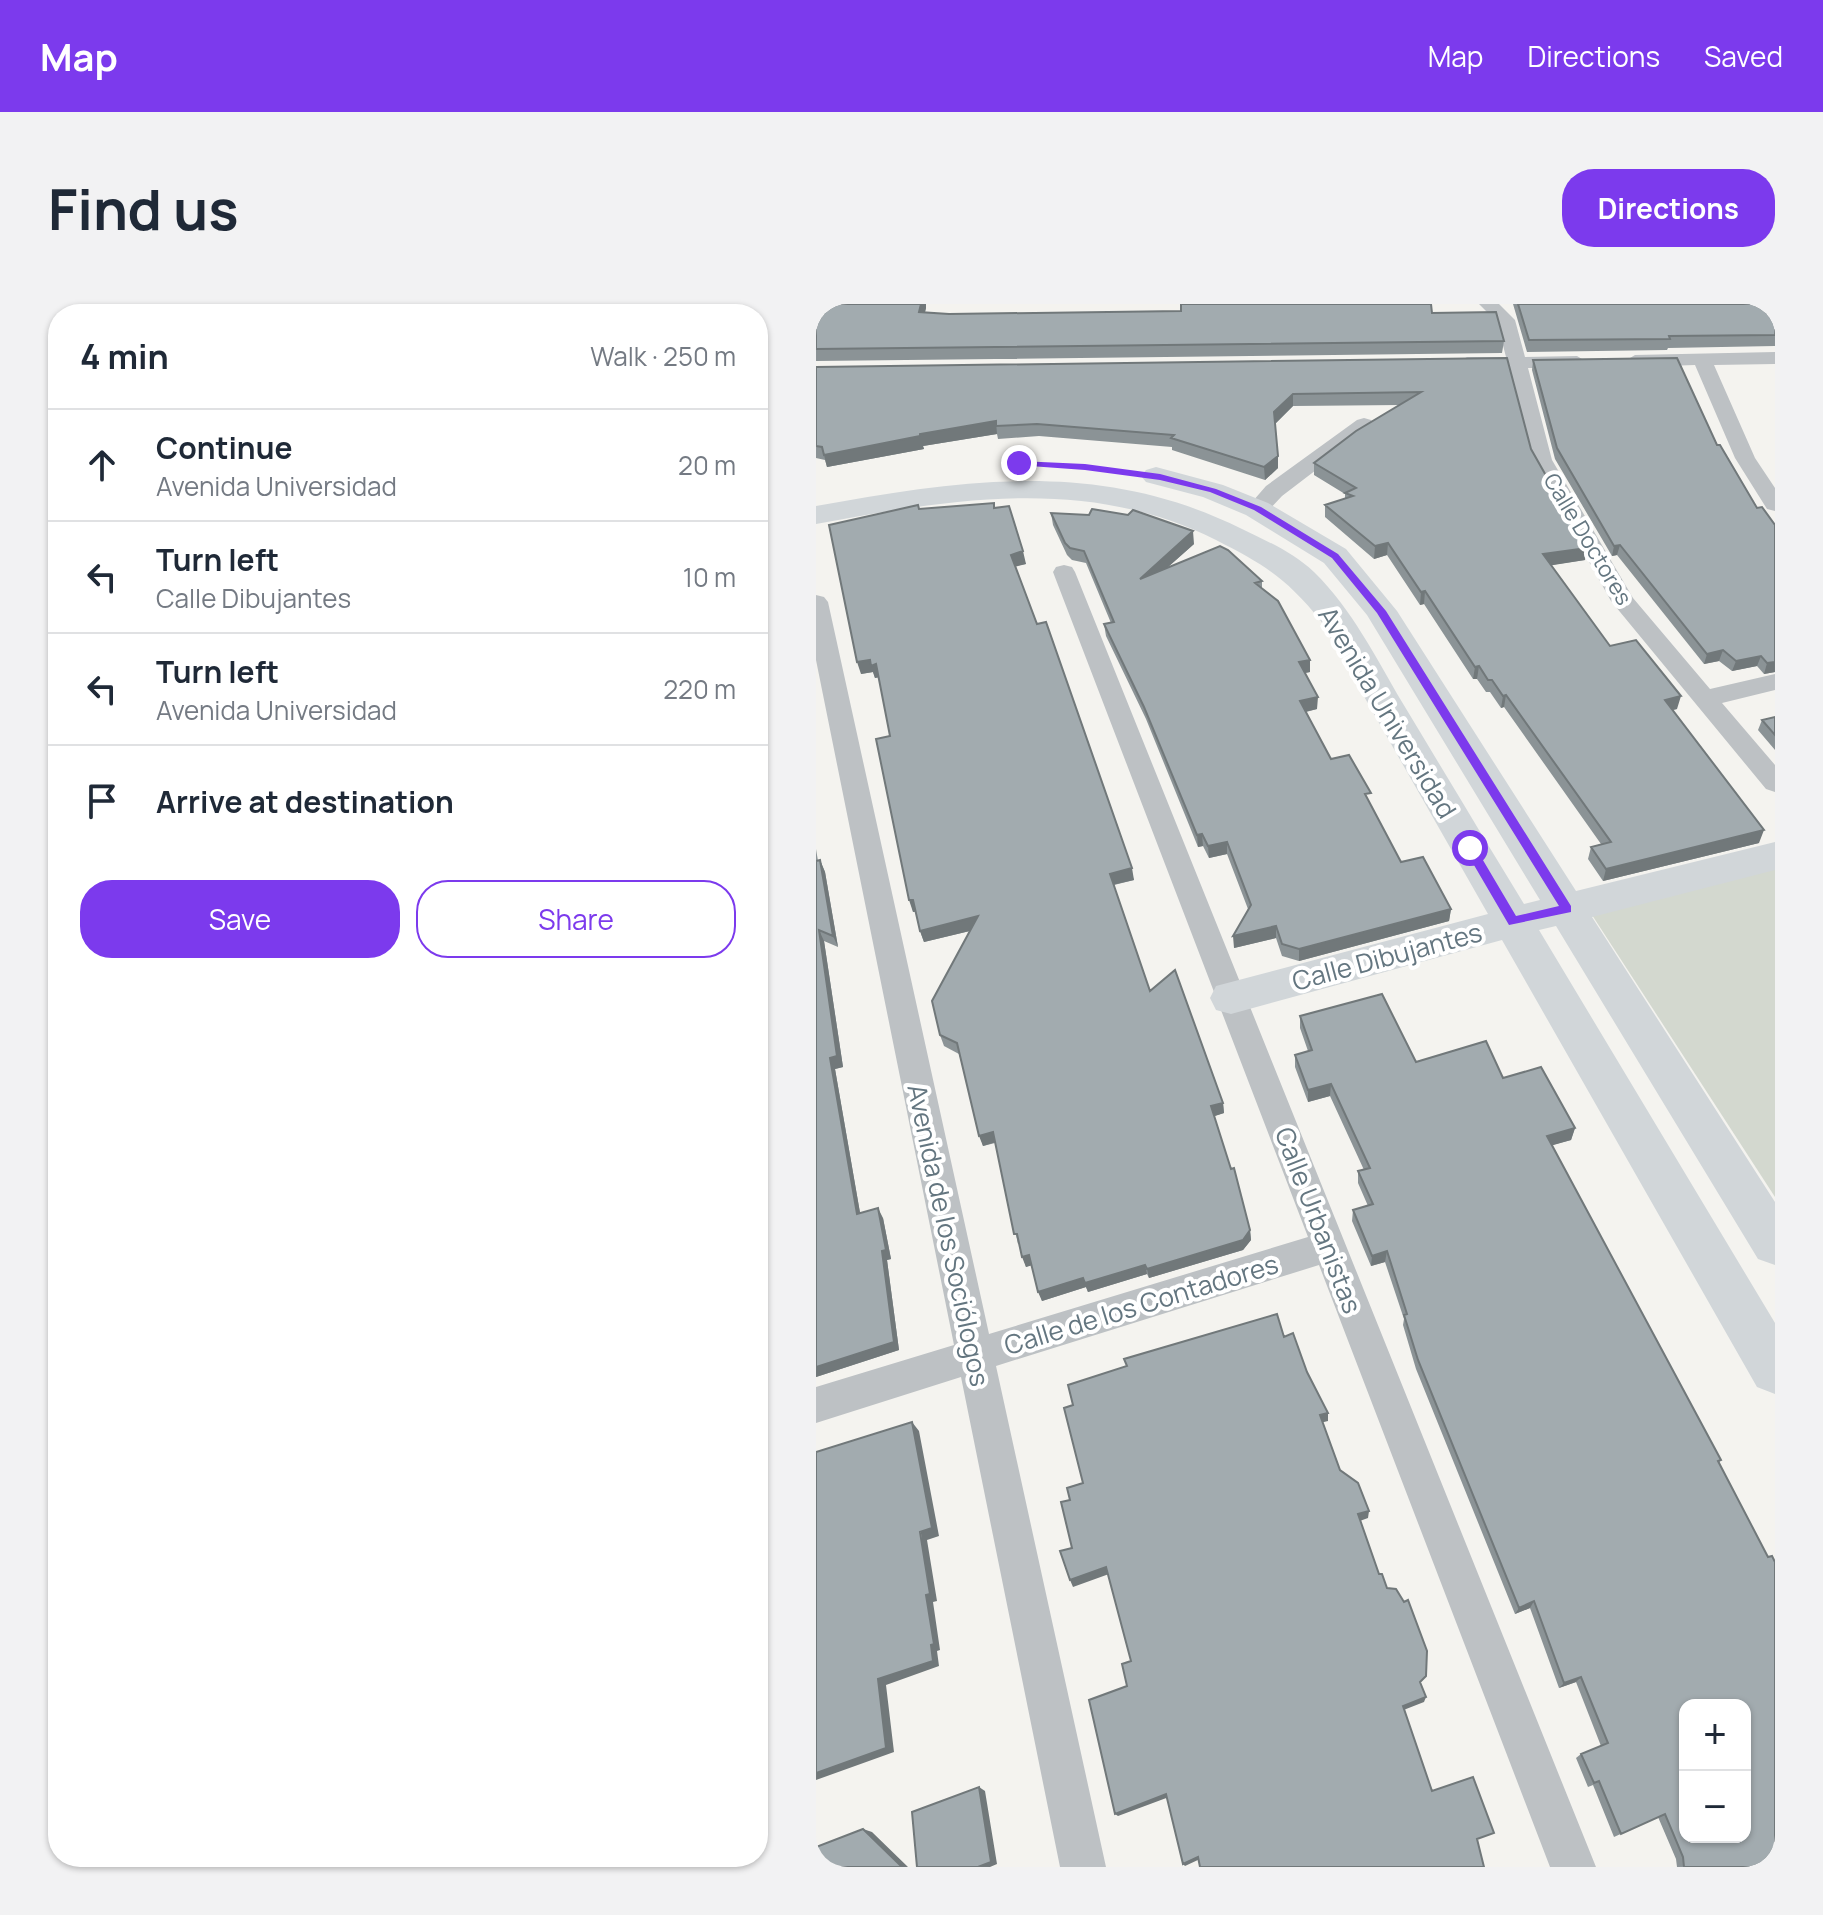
<!DOCTYPE html>
<meta charset="utf-8">
<style>
body{margin:0;font-family:Manrope,sans-serif;background:#f2f2f3;color:#1f2937}
.controls{position:absolute;right:24px;bottom:24px;display:grid;overflow:hidden;border-radius:16px;box-shadow:0 2px 6px #0004}
.controls button{width:72px;height:72px;display:grid;place-items:center;padding:0;border:0;border-bottom:2px solid #e0e1e3;background:#fff;color:#1f2937;font:40px sans-serif}
.stop{position:absolute;width:24px;height:24px;margin:-18px;border:6px solid #7c3aed;border-radius:50%;background:#fff}
.stop.end{background:#7c3aed;border-color:#fff;box-shadow:0 2px 8px #0008}
.list{margin:0;padding:0;list-style:none}
h2{display:flex;justify-content:space-between;align-items:center;height:104px;margin:0;padding:0 32px;font-size:34px}
h2 small{font-size:26px;font-weight:400;color:#747a83}
.list li{display:grid;grid-template-columns:52px 1fr auto;gap:24px;align-items:center;box-sizing:border-box;height:112px;padding:0 32px;border-top:2px solid #e0e1e3}
.list b{display:block;font-size:30px;white-space:nowrap}
.list p{margin:0;font-size:26px;white-space:nowrap;color:#747a83}
.list em{font-size:26px;font-style:normal;color:#747a83}
.actions{display:flex;gap:16px;padding:24px 32px}
.actions a{flex:1;padding:18px 0;border:2px solid #7c3aed;border-radius:32px;text-align:center;font-size:28px;color:#7c3aed}
.actions .main{background:#7c3aed;color:#fff}
.icon{flex:none;width:44px;height:44px;fill:none;stroke:currentColor;stroke-width:2;stroke-linecap:round;stroke-linejoin:round}
.map{position:relative;flex:none;width:959px;height:1563px;overflow:hidden;border-radius:32px}
header{display:flex;align-items:center;gap:48px;box-sizing:border-box;height:112px;padding:0 40px;background:#7c3aed;color:#fff}
header strong{font-size:38px}
nav{display:flex;gap:44px;margin-inline-start:auto;font-size:28px}
.intro{display:flex;align-items:center;justify-content:space-between;box-sizing:border-box;height:192px;padding:0 48px}
h1{margin:0;font-size:56px}
.button{padding:20px 36px;border-radius:32px;background:#7c3aed;color:#fff;font-size:28px;font-weight:700}
main{display:flex;gap:48px;padding:0 48px}
aside{flex:1;background:#fff;border-radius:32px;box-shadow:0 2px 6px #0004}
.map>svg:first-child{display:block}
.green{fill:#d3d8cf}
.lines{fill:none;stroke-linecap:round;stroke-linejoin:round}
.street{fill:#bdc1c4;fill-rule:evenodd}
.secondary{fill:#d1d6d9;fill-rule:evenodd}
.wall{fill:#8b9396}
.shaded-wall{fill:#71787a}
.building{fill:#a2abaf;stroke:#71787a;stroke-width:2;fill-rule:evenodd}
.route{fill:#7c3aed}
.labels{text-anchor:middle;dominant-baseline:central;stroke-width:8;stroke-linejoin:round;paint-order:stroke}
.far-street-label{font-size:22px;fill:#647680;stroke:#fff}
.street-label{font-size:26px;fill:#647680;stroke:#fff}
</style>
<header>
<strong>Map</strong>
<nav><a>Map</a><a>Directions</a><a>Saved</a></nav>
</header>
<div class="intro"><h1>Find us</h1><a class="button">Directions</a></div>
<main>
<aside>
<h2>4 min<small>Walk · 250 m</small></h2>
<ul class="list">
<li><svg class="icon" aria-label="ahead" viewBox="0 0 24 24"><path d="M12 20V5M6 11l6-6 6 6"/></svg><div><b>Continue</b><p>Avenida Universidad</p></div><em>20 m</em></li>
<li><svg class="icon" aria-label="left" viewBox="0 0 24 24"><path d="M17 20v-9H6M10 6l-5 5 5 5"/></svg><div><b>Turn left</b><p>Calle Dibujantes</p></div><em>10 m</em></li>
<li><svg class="icon" aria-label="left" viewBox="0 0 24 24"><path d="M17 20v-9H6M10 6l-5 5 5 5"/></svg><div><b>Turn left</b><p>Avenida Universidad</p></div><em>220 m</em></li>
<li><svg class="icon" aria-label="arrive" viewBox="0 0 24 24"><path d="M6 21V4h12l-3 4 3 4H6"/></svg><div><b>Arrive at destination</b></div></li>
</ul>
<div class="actions"><a class="main">Save</a><a>Share</a></div>
</aside>
<div class="map">
<svg width="959" height="1563" viewBox="0 0 959 1563">
<rect width="100%" height="100%" fill="#f4f3ef"/>
<path class="green" d="M959,562V893L776,611Z"/>
<g class="lines">
<path class="street" d="M663,0H683L699,16L709,53L761,52L771,58L761,64H712L736,156L817,294L894,385L959,370V386L906,399L959,461V488L950,485L795,297L716,156L693,64L651,65L641,59L651,53H690L681,18Z
M959,48V60L898,61L939,154L959,184V207L951,205L919,154L879,61L819,63L809,57L819,51Z
M548,114L555,116L558,120L555,124L466,192L449,210H433L430,205L450,182L541,116Z
M248,261L256,263L259,268L780,1563H734L503,961L180,1062L290,1563H244L145,1073L0,1119V1083L138,1041L0,356V291L8,293L12,298L173,1030L492,933L237,268L240,263Z"/>
<path class="secondary" d="M340,163L407,181L452,199L530,245L581,307L760,587L959,538V566L776,613L959,898V961L942,955L740,622L723,626L959,1019V1090L941,1083L686,636L415,710L400,706L394,694L400,682L672,610L505,317C470,274 449,261 400,236C271,171 137,195 0,220V202C149,175 285,155 426,225C451,237 478,249 498,268C536,305 560,354 586,398C627,466 667,533 708,600L724,596L551,311L508,259L430,211L387,193L330,178L325,172L330,166Z"/>
</g>
<path class="wall" d="M0,0L110,4L109,9L133,10L616,9L688,37L686,49L0,57Z
M697,0H959V42L852,44L851,46L711,48Z
M691,54L715,145L769,256L735,261L794,342L861,405L857,406L943,539L787,577L772,555L775,543L785,540L688,403L685,404L674,388H670L661,375H657L608,300L604,301L571,251L558,255L509,213V201L529,195V190L498,171V159L584,101L477,102L459,120L462,164L449,176L356,146V143L223,132L182,135L181,130L107,142L108,145L11,163L9,156L0,154V63Z
M717,56L959,368L948,370L941,362L916,367L903,357L888,360L801,251L796,252L739,155L716,66Z
M179,203L210,260L199,262L318,576L298,581L334,687L407,799L408,809L398,812L434,926L435,936L427,946L333,974L331,970L272,988L270,983L226,997L215,961L210,963L203,939L202,940L179,839L167,842L143,750L128,742L124,731L154,627L108,638L104,627L100,608H97L74,432L63,373L59,374L57,368L45,370L103,205Z
M235,209L378,240L352,263L446,277V285L494,368L489,369L501,405L490,408L515,455L554,499L585,558L635,605L633,617L483,657L466,652L460,634L418,644L432,605L411,550L393,554L387,542L382,543L330,415L290,332L288,320L295,319L270,259L256,256L251,251L237,221Z
M959,413V446L942,426L946,416Z
M0,545L2,557L4,556L9,568L22,643L8,637L27,763L19,765L44,909L67,914L75,955L71,956L83,1046L0,1073Z
M484,712L600,758L687,774L759,824L755,836L736,841L905,1156L903,1159L959,1563H861L860,1555L842,1513L798,1533L777,1481L772,1483L760,1454L765,1450L785,1442L760,1378L743,1384L714,1304L699,1310L600,1065L587,1021L588,1015L569,958L555,962L536,917L537,906L552,902L542,879V867L548,866L514,792L492,798L479,763V751L492,747L484,724Z"/>
<path class="shaded-wall" d="M105,0H110V4L105,20L103,8Z
M477,90V102L458,121V108Z
M180,117L181,130L107,142L108,145L11,163L8,151L104,130Z
M462,152V164L449,176L448,163Z
M377,227L378,240L325,287L324,275Z
M572,239L571,251L558,255L559,242Z
M804,241L801,251L796,252L798,242Z
M771,244L769,256L725,263L727,250Z
M207,247L210,260L198,263L195,251Z
M609,287L608,300L604,301L605,288Z
M907,346L903,357L888,360L891,350Z
M945,352L941,362L916,367L920,357Z
M54,356L60,360L64,373L59,374L57,368L45,370L41,358Z
M494,356V368L483,370V358Z
M959,358V368L948,370L951,359Z
M663,362L661,375H657L659,363Z
M690,391L688,403L685,404L687,392Z
M865,392L861,405L846,408L849,396Z
M502,393L501,405L484,409V397Z
M948,526L943,539L787,577L790,565Z
M386,530L387,542L382,543L381,531Z
M411,538V550L393,554L392,542Z
M4,556L9,568L22,643L17,632Z
M316,564L318,576L296,581L294,570Z
M93,596H97L101,607L97,608Z
M635,605L633,617L483,657V645Z
M162,612L166,624L108,638L104,627Z
M460,622V634L418,644L417,632Z
M3,626L8,637L27,763L19,765L46,920L41,910L14,754Z
M515,780L514,792L492,798V786Z
M407,799L408,809L396,813L395,802Z
M759,824L755,836L727,844L731,832Z
M177,828L180,838L167,842L163,832Z
M62,904L67,914L75,955L71,956L83,1046L0,1073V1063L66,947Z
M434,926L435,936L427,946L333,974L331,965Z
M571,947L569,958L555,962L556,952Z
M213,951L217,961L210,963L206,953Z
M329,961L331,970L272,988L270,983L226,997L222,988L267,974Z
M512,1109V1117L504,1119V1111Z
M96,1118L103,1127L123,1232L111,1236L121,1297L117,1298L124,1346L121,1347L123,1362L70,1381L78,1448L0,1476V1469L62,1375L110,1291Z
M553,1207L552,1214L541,1218L542,1210Z
M290,1263L293,1270L257,1283L254,1276Z
M718,1297L714,1304L699,1310L703,1304Z
M765,1373L760,1378L743,1384L748,1379Z
M610,1393L608,1398L585,1407L587,1402Z
M163,1483L169,1487L181,1560L174,1563H162Z
M350,1490L353,1493L302,1512L299,1510Z
M47,1525L56,1528L92,1563H86Z
M382,1553L384,1555L369,1562L367,1560Z"/>
<path class="building" d="M0,0H105L103,8L133,10L365,7V0H615L616,9L680,8L688,37L0,45Z
M702,0H959V31L853,32L854,35L713,36Z
M691,54L715,145L771,244L727,250L794,342L820,336L865,392L849,396L948,526L790,565L775,543L795,538L690,391L687,392L676,376H672L663,362L659,363L609,287L605,288L572,239L559,242L509,201L537,192L529,189L540,184L498,159L540,127L605,88L477,90L458,108L462,152L448,163L355,134L358,131L221,120L180,122V117L104,130V132L8,151L6,143L0,142V63Z
M861,54L901,141H904L941,204L946,203L959,221V358L951,359L945,352L920,357L907,346L891,350L804,241L798,242L741,144L717,56Z
M178,199V204L193,202L207,247L195,251L221,320L230,318L316,564L294,570L334,687L359,666L407,799L395,802L415,865L418,864L434,926L427,936L331,965L329,961L269,979L267,974L222,988L213,951L206,953L201,930H198L177,828L163,832L141,739L124,731L116,697L162,612L104,627L97,596H93L60,435L74,432L60,360L55,362L54,356L41,358L13,221L102,201L103,205Z
M276,205L312,211L317,206L377,227L324,275L404,242L412,246L446,277L439,279L462,297L494,356L483,358L502,393L484,397L515,455L533,451L555,489L549,490L585,558L607,553L635,605L483,645L466,640L460,622L417,632L435,601L411,538L392,542L386,530L381,531L328,403L288,320L298,318L268,247L254,244L249,239L235,209L273,211Z
M959,413V431L946,416Z
M4,556L17,632L3,626L21,752L14,754L41,910L62,904L70,946L66,947L78,1038L0,1063V557Z
M566,690L600,758L670,737L687,774L725,763L759,824L731,832L905,1156L902,1157L952,1253L956,1252L959,1258V1563H868L867,1553L849,1510L805,1530L783,1477L778,1479L765,1450L792,1439L765,1373L748,1379L718,1297L703,1304L602,1056L588,1011L591,1010L571,947L556,952L537,906L557,900L542,867L554,864L515,780L492,786L479,751L496,746L484,712ZM869,1401H929V1533H869Z
M461,1010L468,1033L477,1029L491,1068L512,1109L504,1111L524,1166L542,1179L553,1207L542,1210L563,1270H566L571,1284L580,1285L588,1298L592,1296L611,1347L610,1372L604,1378L610,1393L587,1402L616,1487L657,1473L678,1529L661,1535L668,1563H384L382,1553L367,1560L350,1490L299,1510L273,1396L311,1382L306,1360L315,1357L290,1263L254,1276L244,1247L256,1244L245,1198L254,1196L251,1184L267,1179L248,1104L257,1101L252,1081L311,1062L308,1055Z
M96,1118L116,1224L104,1228L114,1290L110,1291L118,1340L115,1341L117,1357L62,1375L70,1444L0,1469V1148Z
M163,1483L175,1558L162,1563H101L96,1508Z
M47,1525L86,1563H0V1543Z"/>
<path class="route" d="M203,157L269,160L344,170L400,185L445,203L522,250L570,307L755,602V608L693,621L648,544L650,541H658L700,612L743,602L561,309L516,254L438,206L394,188L344,176L269,166L200,161Z"/>
<g class="labels">
<g class="far-street-label">
<text transform="translate(772 235) rotate(59)">Calle Doctores</text>
</g>
<g class="street-label">
<text transform="translate(572 408) rotate(59)">Avenida Universidad</text>
<text transform="translate(571 652) rotate(-15)">Calle Dibujantes</text>
<text transform="translate(503 916) rotate(69)">Calle Urbanistas</text>
<text transform="translate(133 931) rotate(78)">Avenida de los Sociólogos</text>
<text transform="translate(325 1000) rotate(-17)">Calle de los Contadores</text>
</g>
</g>
</svg>
<div class="controls">
<button>+</button>
<button>−</button>
</div>
<div class="stop" style="left:654px;top:544px"></div>
<div class="stop end" style="left:203px;top:159px"></div>
</div>
</main>
